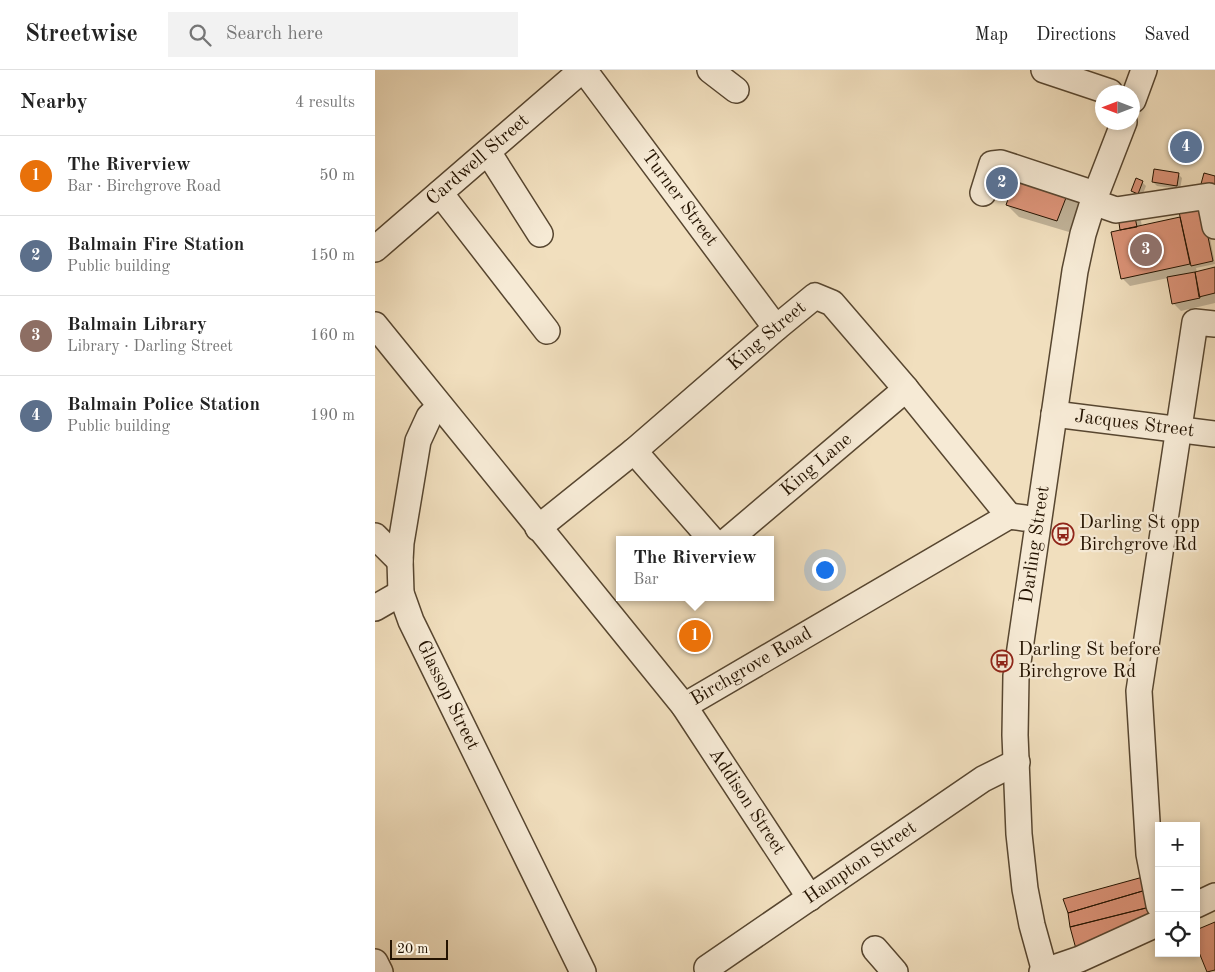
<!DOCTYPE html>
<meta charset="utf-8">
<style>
body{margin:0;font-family:"Old Standard TT",serif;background:#f2f2f2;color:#222}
.controls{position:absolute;right:15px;bottom:15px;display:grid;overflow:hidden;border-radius:0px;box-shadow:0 2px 8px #0003}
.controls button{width:45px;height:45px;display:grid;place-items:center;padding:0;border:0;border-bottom:1px solid #e0e0e0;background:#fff;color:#222;font:25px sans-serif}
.compass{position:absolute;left:720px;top:15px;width:45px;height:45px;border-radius:50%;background:#fff;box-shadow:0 2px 8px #0003;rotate:270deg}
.scale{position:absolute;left:15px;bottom:12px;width:58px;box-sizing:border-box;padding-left:5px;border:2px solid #241301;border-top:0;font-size:14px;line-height:18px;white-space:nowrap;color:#241301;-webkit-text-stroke:4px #f6ead5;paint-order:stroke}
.you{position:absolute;left:449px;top:499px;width:18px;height:18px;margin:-12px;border:4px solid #fff;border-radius:50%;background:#1a73e8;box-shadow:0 0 0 8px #1a73e833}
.badge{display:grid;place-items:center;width:32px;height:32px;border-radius:50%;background:#0f766e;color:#fff;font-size:16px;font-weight:700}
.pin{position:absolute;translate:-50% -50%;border:2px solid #fff;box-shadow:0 1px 5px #0006}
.popup{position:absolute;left:241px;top:466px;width:158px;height:65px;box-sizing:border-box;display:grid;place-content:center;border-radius:0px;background:#fff;filter:drop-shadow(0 1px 4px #0005);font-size:16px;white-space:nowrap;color:#767676}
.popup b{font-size:19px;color:#222}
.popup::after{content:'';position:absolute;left:50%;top:100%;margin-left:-10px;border:10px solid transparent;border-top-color:#fff}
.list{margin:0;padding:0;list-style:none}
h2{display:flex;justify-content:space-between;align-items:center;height:65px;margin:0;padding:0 20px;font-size:21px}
h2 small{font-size:16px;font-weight:400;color:#767676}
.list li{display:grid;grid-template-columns:32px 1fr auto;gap:15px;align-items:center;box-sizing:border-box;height:80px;padding:0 20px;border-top:1px solid #e0e0e0}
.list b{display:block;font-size:19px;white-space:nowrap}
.list p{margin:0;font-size:16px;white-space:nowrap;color:#767676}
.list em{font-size:16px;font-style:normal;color:#767676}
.icon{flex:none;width:28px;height:28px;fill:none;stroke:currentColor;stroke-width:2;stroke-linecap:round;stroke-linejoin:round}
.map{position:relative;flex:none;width:840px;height:902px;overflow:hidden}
header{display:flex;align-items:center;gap:30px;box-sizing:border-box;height:70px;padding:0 25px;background:#fff;border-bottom:1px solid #e0e0e0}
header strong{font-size:24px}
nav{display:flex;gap:28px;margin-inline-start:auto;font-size:18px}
.search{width:350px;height:45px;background:#f2f2f2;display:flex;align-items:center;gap:12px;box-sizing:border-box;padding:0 18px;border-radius:0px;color:#767676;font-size:19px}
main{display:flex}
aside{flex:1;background:#fff}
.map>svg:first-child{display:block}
.shadow{fill:#0003}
.building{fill:#dc9378;stroke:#241301}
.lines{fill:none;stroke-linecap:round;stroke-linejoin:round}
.minor-casing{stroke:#574630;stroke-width:28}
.minor{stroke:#f6ead5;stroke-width:25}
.labels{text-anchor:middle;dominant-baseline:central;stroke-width:4.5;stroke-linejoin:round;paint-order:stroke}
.street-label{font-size:19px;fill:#241301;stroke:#f6ead5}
.poi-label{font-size:19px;fill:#241301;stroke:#f6ead5;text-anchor:start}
</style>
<header>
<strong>Streetwise</strong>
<div class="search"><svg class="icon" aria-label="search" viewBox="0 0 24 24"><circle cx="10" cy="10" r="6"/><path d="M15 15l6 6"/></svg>Search here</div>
<nav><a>Map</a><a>Directions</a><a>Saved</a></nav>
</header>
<main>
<aside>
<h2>Nearby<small>4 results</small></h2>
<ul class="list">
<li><span class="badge" style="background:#e8710a">1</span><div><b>The Riverview</b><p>Bar · Birchgrove Road</p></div><em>50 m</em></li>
<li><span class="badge" style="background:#5c6f8a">2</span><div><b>Balmain Fire Station</b><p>Public building</p></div><em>150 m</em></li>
<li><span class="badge" style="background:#8d6e63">3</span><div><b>Balmain Library</b><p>Library · Darling Street</p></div><em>160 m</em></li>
<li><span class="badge" style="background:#5c6f8a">4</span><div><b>Balmain Police Station</b><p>Public building</p></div><em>190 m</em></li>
</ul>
</aside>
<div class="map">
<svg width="840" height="902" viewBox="0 0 840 902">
<rect width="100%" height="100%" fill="#f1dfbe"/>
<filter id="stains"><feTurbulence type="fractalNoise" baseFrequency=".004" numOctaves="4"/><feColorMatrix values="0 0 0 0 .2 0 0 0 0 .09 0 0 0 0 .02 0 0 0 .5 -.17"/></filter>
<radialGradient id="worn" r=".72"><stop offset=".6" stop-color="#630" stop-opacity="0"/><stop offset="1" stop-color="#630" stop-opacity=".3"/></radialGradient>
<path class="shadow" d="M628,99L705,132L694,162L644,147L632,135L636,124L624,112Z
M803,104L807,108L805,119L782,116L778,112Z
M767,112L771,116L767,126L757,120Z
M830,142L840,194L821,198L822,202L840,199V233L806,241L798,233L793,208L755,216L747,208V161L758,143L766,151L767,157L805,149L808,151Z"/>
<path class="building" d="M627,98L694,120L682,151L631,135L637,118L622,112Z
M779,99L804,103L802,116L777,112Z
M829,103L840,106V117L826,114Z
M761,108L768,111L763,124L756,121Z
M827,138L838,191L816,196L804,142Z
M759,142L762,157L745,160L743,146Z
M805,147L815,194L746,209L736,162Z
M840,197V223L824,227L820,202Z
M820,202L825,228L797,234L792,207Z
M768,807L771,820L693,843L688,829Z
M771,820L775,837L695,857L693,843Z
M775,837L778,848L701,879L695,857Z
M840,852V900L832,902L821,875V860Z"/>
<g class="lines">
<g class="minor-casing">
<g id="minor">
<path id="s1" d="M209,0L401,258"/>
<path d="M335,0L361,20"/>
<path d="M669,0L735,22"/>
<path d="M758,30L769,0"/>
<path d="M113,82L165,164"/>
<path d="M65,123L172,261"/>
<path d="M608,123L617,94L626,93L720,124"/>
<path d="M718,132L741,140L834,126L840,156"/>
<path id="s2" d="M0,179L207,0"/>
<path id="s3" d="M0,255L309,636L435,828"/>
<path id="s4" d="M65,336L54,347L43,371L26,473L25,491L26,523L36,551L208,902"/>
<path id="s5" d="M679,344L840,364"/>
<path d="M259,381L337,470"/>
<path id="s6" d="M163,458L259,381L401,258L440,226L457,233L531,319L634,446"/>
<path d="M0,466L25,491"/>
<path id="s7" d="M353,470L531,319"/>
<path d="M0,538L26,523"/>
<path id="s8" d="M309,636L634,446L649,448"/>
<path d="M784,835L774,784L764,621L820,252L840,254"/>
<path d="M821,835L840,826"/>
<path d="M500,879L520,902"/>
<path d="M0,892L5,902"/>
<path id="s9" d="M332,898L608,709L642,692"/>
<path d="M667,902L705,889L784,853"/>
<path id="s10" d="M670,902L657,855L650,819L644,764L640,665L641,606L700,201L708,164L718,132L749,52"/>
</g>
</g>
<use href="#minor" class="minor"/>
</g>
<defs>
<g id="bus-ring" transform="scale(1.125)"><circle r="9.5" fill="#f6ead5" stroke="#8f2418" stroke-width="1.5"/><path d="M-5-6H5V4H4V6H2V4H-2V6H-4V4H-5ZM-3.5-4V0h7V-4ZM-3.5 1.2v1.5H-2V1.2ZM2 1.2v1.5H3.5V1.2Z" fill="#8f2418"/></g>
</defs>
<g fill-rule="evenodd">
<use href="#bus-ring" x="688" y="464"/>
<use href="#bus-ring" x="627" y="591"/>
</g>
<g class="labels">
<g class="street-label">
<text stroke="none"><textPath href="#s2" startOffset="136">Cardwell Street</textPath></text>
<text stroke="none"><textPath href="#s1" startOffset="160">Turner Street</textPath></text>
<text stroke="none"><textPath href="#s6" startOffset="299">King Street</textPath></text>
<text stroke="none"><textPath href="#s5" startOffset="81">Jacques Street</textPath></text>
<text stroke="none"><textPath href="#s7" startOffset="116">King Lane</textPath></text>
<text stroke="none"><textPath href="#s10" startOffset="432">Darling Street</textPath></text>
<text stroke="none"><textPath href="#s8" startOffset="78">Birchgrove Road</textPath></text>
<text stroke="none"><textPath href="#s4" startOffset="308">Glassop Street</textPath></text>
<text stroke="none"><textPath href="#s3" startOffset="605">Addison Street</textPath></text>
<text stroke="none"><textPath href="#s9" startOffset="186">Hampton Street</textPath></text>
</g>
<g class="poi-label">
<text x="704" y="453">Darling St opp<tspan x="704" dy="22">Birchgrove Rd</tspan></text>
<text x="643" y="580">Darling St before<tspan x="643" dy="22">Birchgrove Rd</tspan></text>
</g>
</g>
<rect width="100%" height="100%" filter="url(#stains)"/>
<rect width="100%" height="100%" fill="url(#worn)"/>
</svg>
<div class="controls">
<button>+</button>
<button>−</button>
<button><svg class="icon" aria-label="locate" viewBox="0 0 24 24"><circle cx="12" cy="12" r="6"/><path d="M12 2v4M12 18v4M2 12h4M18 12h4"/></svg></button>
</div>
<svg class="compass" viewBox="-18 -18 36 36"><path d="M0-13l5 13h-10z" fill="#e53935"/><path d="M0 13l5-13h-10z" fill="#767676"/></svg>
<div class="scale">20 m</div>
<div class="you"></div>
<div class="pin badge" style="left:320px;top:566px;background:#e8710a">1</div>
<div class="popup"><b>The Riverview</b>Bar</div>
<div class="pin badge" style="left:627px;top:113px;background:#5c6f8a">2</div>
<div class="pin badge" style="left:771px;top:180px;background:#8d6e63">3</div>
<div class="pin badge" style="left:811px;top:77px;background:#5c6f8a">4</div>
</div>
</main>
